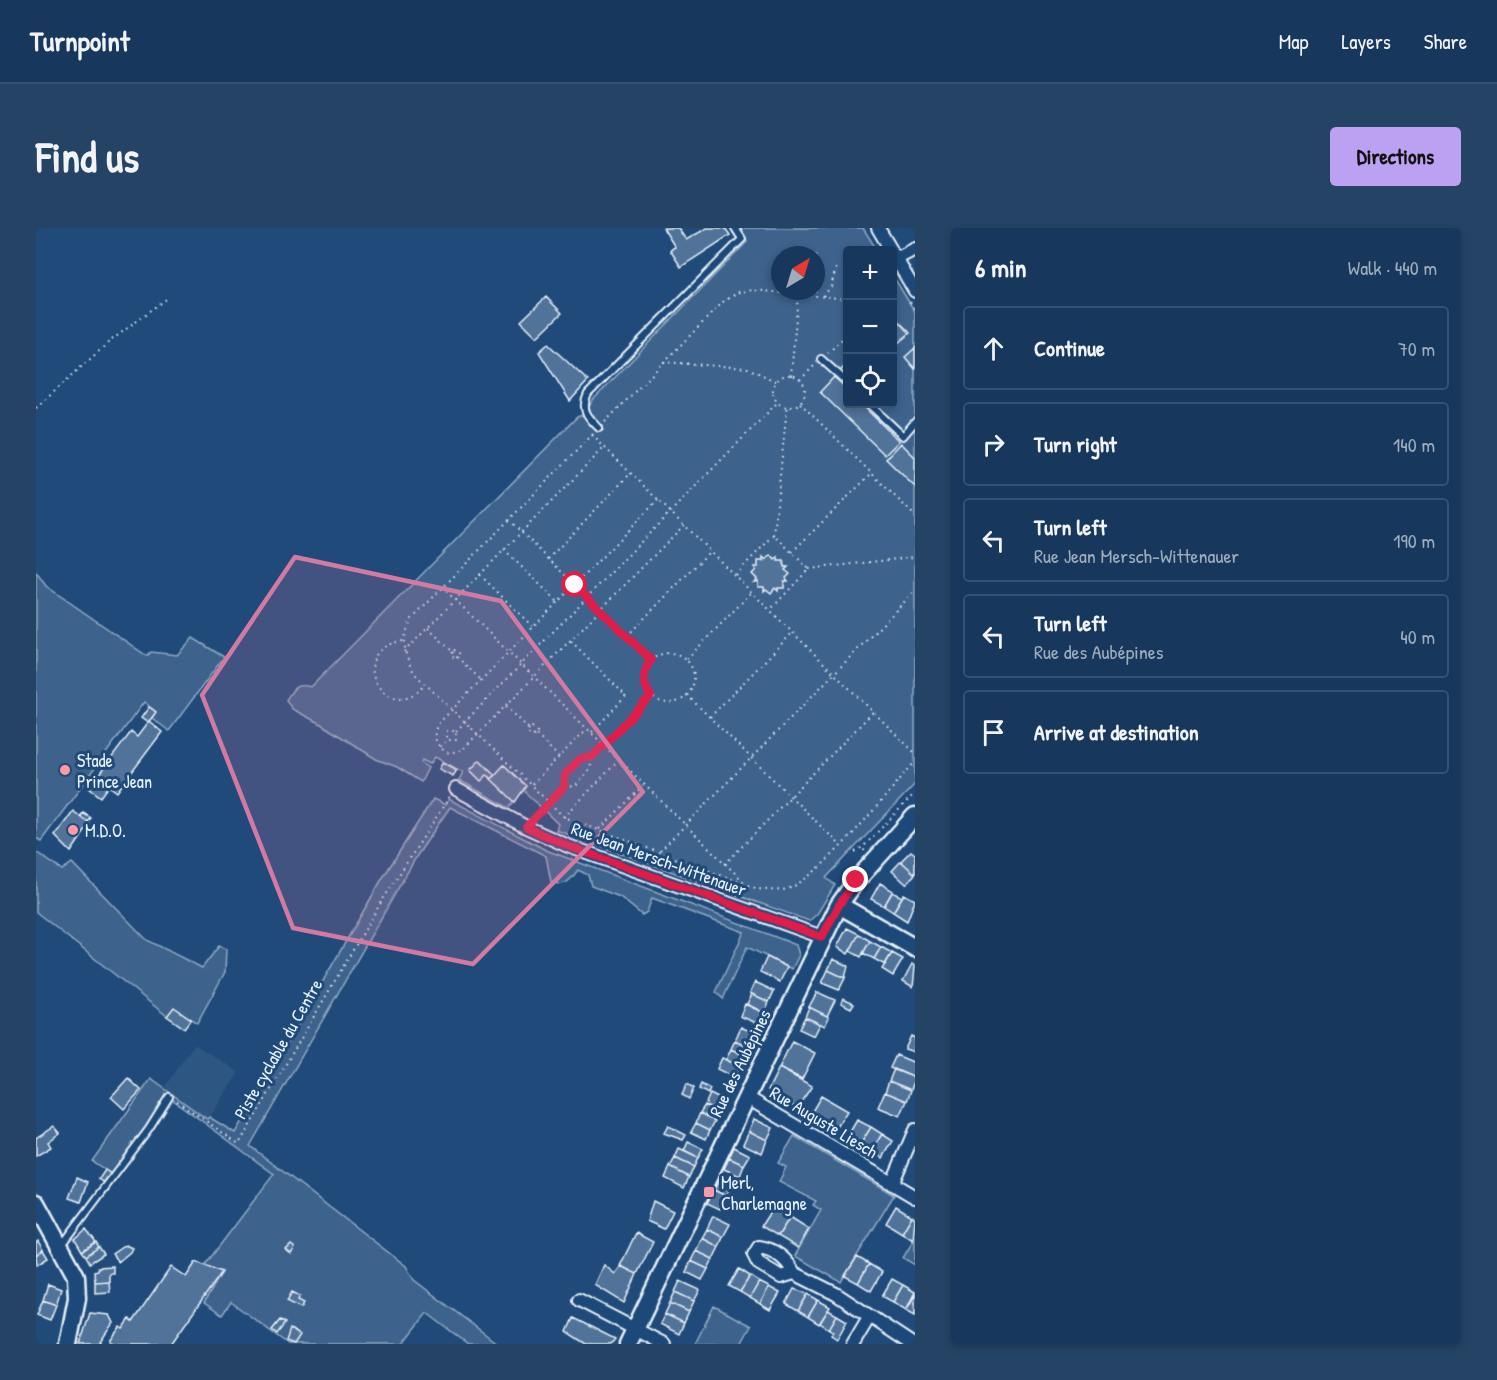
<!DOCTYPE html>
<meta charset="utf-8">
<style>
body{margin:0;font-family:"Patrick Hand",sans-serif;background:#244365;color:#f1f3f6}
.controls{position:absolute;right:18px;top:18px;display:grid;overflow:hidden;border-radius:6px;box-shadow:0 3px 9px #0003}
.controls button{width:54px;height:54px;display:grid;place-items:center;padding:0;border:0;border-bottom:2px solid #365272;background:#17385c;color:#f1f3f6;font:30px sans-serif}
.compass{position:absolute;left:735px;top:18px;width:54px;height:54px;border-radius:50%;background:#17385c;box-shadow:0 3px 9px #0003;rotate:38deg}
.stop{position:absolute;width:18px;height:18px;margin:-14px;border:4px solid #e11d48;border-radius:50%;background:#fff}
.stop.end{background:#e11d48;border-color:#fff;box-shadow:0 2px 6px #0008}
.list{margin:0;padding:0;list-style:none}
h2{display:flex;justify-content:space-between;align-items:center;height:78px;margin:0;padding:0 24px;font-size:26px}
h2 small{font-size:20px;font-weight:400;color:#9eacbb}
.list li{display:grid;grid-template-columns:39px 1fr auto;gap:18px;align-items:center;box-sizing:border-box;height:84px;margin:0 12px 12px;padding:0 12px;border:2px solid #365272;border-radius:6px}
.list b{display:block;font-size:22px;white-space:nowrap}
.list p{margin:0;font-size:20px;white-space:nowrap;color:#9eacbb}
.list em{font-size:20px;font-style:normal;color:#9eacbb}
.icon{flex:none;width:33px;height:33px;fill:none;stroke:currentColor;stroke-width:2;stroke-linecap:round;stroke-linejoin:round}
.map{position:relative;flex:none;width:879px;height:1116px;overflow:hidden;border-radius:6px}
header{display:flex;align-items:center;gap:36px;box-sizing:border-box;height:84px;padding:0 30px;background:#17385c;border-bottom:2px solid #365272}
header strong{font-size:28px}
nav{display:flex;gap:33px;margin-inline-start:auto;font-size:21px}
.intro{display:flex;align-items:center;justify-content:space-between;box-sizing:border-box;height:144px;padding:0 36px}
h1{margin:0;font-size:42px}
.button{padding:15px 27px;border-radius:6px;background:#bca0f2;color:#111;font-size:21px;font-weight:700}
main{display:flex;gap:36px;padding:0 36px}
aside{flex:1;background:#17385c;border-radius:6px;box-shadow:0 3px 9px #0003}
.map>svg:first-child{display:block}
.built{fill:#2e5683}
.green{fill:#3c628c;stroke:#92aac2;stroke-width:1.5;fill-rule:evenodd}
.building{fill:#517399;stroke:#e8f1f8;stroke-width:1.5}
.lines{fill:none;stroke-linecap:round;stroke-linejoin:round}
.lane-casing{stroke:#e8f1f8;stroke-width:10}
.street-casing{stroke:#e8f1f8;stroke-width:16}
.secondary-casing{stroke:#e8f1f8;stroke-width:21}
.path{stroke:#e8f1f8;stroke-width:2;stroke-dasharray:1.5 4.5;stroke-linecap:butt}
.lane{stroke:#1f4a7a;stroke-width:6}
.street{stroke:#1f4a7a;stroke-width:12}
.secondary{stroke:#1f4a7a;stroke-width:16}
.route{stroke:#e11d48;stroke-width:8}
.marked{fill:#d37aa2;fill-opacity:0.2;stroke:#d37aa2;stroke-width:4.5;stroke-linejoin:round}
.poi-dot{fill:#ff9aa2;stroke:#1f4a7a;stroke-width:2}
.labels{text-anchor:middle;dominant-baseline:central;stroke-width:6;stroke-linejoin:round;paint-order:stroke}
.poi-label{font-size:18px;fill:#e8f1f8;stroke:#1f4a7a;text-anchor:start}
.street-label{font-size:18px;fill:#e8f1f8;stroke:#1f4a7a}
</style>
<header>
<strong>Turnpoint</strong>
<nav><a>Map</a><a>Layers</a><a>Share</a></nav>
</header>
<div class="intro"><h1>Find us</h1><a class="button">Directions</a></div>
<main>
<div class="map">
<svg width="879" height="1116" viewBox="0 0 879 1116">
<rect width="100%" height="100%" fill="#1f4a7a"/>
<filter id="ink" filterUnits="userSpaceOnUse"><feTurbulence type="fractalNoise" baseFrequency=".0167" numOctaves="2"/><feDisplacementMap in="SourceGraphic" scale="12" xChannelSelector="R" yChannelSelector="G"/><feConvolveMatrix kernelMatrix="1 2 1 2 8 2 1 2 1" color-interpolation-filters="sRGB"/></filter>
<g filter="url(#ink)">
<path class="built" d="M158,816L203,844L172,892L128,861Z"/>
<path class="green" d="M703,0H827L841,22H812V176H856L857,48L879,84V556L790,650L799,657L781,686L773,693L520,602L522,596L487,562L473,580L423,552L427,544L399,529L394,536L386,532L385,534L392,540L385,554L361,539L340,531L285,496L256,481L250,472C258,459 260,455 275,459L541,189L549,186L557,172L711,14ZM744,27H780V63H744Z
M0,344L10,358L111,428L115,424L141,427L157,410L188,429L133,503L116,490L120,484L108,474L5,613L0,610Z
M397,571L410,577L413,571L510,622L750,713L760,717L763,727L756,741L711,719L687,771L680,764L708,704L616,670L611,684L606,687L584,669L555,658L552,647L542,642C533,654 529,659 515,654L510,628L414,579L382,626L214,918L370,1038L378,1052L462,1116H432L391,1085L367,1116H252L195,1074L186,1087L168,1075L186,1044L169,1037L238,946L133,869L78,948L56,933L115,851L171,891L173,889L199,905L346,651Z
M0,624L26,642L36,635L111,712L166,740L183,718L190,721L189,744L161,795L138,780L131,788L0,684Z
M758,908L858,967L805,1054L759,1028L785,982L777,977L780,973L743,954L750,939L742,935Z
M879,1010V1037L867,1030Z
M678,1078L715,1098L705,1116H659Z"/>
<path class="building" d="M627,0H642L650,12L671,0H689L694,7L645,39L634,22L639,19Z
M510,69L526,85L501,109L485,93Z
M858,88L874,105L856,120V89Z
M512,116L552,153L534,173L503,124Z
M879,120V141L869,129Z
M812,135V151L804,143Z
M798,149L812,162V176H825L863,213L849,227L784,164Z
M865,215L879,229V259L850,231Z
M735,327L739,332L742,329V333H748V339H752L749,342L754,346L750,350L752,353H748V360H742V363L739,360L735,365L730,361L728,363V359H722V353L718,354L721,351L716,346L720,342L718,339H722V333H727V329L730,332Z
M113,479L120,484L112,495L105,490Z
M113,493L126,504L81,564L73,558L65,569L53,560L95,504L101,509Z
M444,532L459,547L455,551L451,547L445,553L434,542Z
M407,534L421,542L417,548L403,541Z
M468,537L490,558L479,574L455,551Z
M37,583L54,596L35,624L19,608Z
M47,585L55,590L52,594L44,589Z
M875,623L879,626V646L865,633Z
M865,633L879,646L870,656L856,643Z
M844,655L857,663L848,678L835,671Z
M856,664L866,669L857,684L848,678Z
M868,666L879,672L871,693L857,684Z
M811,700L823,706L812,726L801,719Z
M823,706L834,713L825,729L814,723Z
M834,713L845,719L838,731L827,725Z
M845,719L856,725L849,737L838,731Z
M856,725L867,731L857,748L846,741Z
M731,729L751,739L744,754L724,744Z
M797,731L812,738L809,750L792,742Z
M876,736L879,738L877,759L867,753Z
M792,742L809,750L803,762L786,755Z
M719,754L738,763L733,774L714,765Z
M781,764L799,772L791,788L773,779Z
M716,766L733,774L728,785L711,776Z
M807,770L818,775L815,780L805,775Z
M709,776L728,785L723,796L704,788Z
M138,779L155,791L148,800L131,788Z
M773,779L793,789L789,798L769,789Z
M769,789L784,796L778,808L763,801Z
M705,799L720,806L713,819L699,812Z
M875,808L879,810L878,824L869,821Z
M699,812L713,819L709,828L695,821Z
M756,813L779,825L766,851L743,840Z
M695,821L709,828L704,838L690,832Z
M860,827L879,835V850L854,840Z
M686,830L704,838L699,850L681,841Z
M743,840L776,858L761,880L732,862Z
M858,841L879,850L875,862L853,853Z
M92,850L105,862L88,881L75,869Z
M853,853L875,862L871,873L849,864Z
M651,856L658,860L653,871L646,867Z
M665,856L674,861L672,866L663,861Z
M849,864L871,873L864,888L842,879Z
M674,866L688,873L683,883L669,877Z
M785,868L811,883L800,901L775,885Z
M669,877L683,883L679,893L664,885Z
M664,885L679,893L674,902L660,895Z
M718,891L737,900L731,912L713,903Z
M821,892L835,899L824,917L811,909Z
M660,895L674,902L670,911L655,904Z
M18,898L24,905L12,914L15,919L0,928V910Z
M632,898L650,907L647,912L628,905Z
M835,899L846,906L835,924L824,917Z
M713,903L731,912L726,925L707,916Z
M846,906L857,913L847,930L835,924Z
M652,914L667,921L662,930L648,923Z
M698,919L714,927L708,937L693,930Z
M643,921L662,930L658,939L639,930Z
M639,930L658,939L653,949L634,939Z
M693,930L708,937L704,948L688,941Z
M634,939L653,949L648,960L629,950Z
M69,942L75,946L69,955L63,951Z
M41,949L52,954L45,974L33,970Z
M684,950L696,955L690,968L678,962Z
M678,962L690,968L684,981L671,975Z
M617,973L637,983L628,1001L611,993Z
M860,978L876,988L866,1005L850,995Z
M737,979L754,989L742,1008L725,998Z
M677,988L694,996L687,1009L671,1001Z
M876,988L879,990L877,1012L866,1005Z
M754,989L773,1001L762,1020L742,1008Z
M50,1001L60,1014L46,1023L39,1011Z
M671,1001L687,1009L683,1019L666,1010Z
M600,1005L617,1014L601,1046L584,1038Z
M666,1010L683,1019L677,1031L660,1023Z
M2,1013L7,1022L0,1027V1015Z
M60,1014L63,1019L50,1028L46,1023Z
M89,1017L96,1020L94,1024L82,1034L76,1026Z
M255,1017L259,1020L255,1026L250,1022Z
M63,1019L68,1026L54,1035L50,1028Z
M7,1022L12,1030L1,1037L0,1027Z
M660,1023L677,1031L672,1041L655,1033Z
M821,1029L833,1036L822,1055L809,1048Z
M655,1033L672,1041L666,1052L650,1044Z
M160,1034L186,1044L135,1116H79L74,1113L84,1099L87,1101L94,1091L97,1094L135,1039L150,1049Z
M833,1036L846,1044L835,1063L822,1055Z
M568,1037L579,1046L585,1038L601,1046L588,1075L559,1057Z
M77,1038V1045H73V1053L59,1054L58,1043L62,1042V1039Z
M703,1041L714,1048L704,1064L693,1058Z
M714,1048L723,1054L714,1070L704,1064Z
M856,1051L867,1057L857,1074L846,1068Z
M73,1053L74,1064L59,1065V1054Z
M644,1053L664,1062L658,1073L639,1064Z
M723,1054L733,1059L724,1076L714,1070Z
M12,1056L25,1061L20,1077L7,1072Z
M867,1057L879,1064L870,1082L857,1074Z
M733,1059L744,1065L734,1082L724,1076Z
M758,1061L772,1066L762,1083L750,1076Z
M256,1064L264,1068L262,1072L268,1075L265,1080L251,1073Z
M639,1064L658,1073L653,1084L634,1075Z
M772,1066L782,1072L772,1089L762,1083Z
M879,1067V1087L870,1082Z
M7,1072L20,1077L14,1092L1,1087Z
M782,1072L794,1079L783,1096L772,1089Z
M634,1075L653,1084L648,1095L629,1086Z
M792,1082L801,1087L793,1101L784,1095Z
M54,1085L73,1087L77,1095L64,1114L67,1116H44Z
M629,1086L648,1095L643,1106L624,1096Z
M801,1087L811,1093L801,1111L795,1107L797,1103L793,1101Z
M537,1090L579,1111L575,1116H550L531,1104Z
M244,1092L249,1095L241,1106L236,1102Z
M254,1101L264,1107L258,1116L250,1113Z"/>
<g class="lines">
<g class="lane-casing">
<path id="lane" d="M785,131L812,155
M833,176L867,208L879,194
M563,200C552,189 544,182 552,166L706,11L699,0
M26,1017L113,901L133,869"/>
</g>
<g class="street-casing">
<path id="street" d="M842,0L855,22
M856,24L879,63
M860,31L879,21
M420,561L490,599L532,618L786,709
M710,869L879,969
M856,956L879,902
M758,1045C751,1031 738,1021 723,1019L718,1027L722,1035L745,1049L758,1045L800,1066L876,1116
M543,1072L628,1116
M817,1116L833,1089"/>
</g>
<g class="secondary-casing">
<path id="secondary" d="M803,677L879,720
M0,975L40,1048L41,1070L32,1116
M592,1116L803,677L820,653L879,588"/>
</g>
<path class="path" d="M787,68L795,59L801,36
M874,74L879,81
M792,125L812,105
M627,134L712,140L741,154
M737 163a16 16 0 1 1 32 0a16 16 0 1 1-32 0Z
M755,148L762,67
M764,152L779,137
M764,175L879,288
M0,180L73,114L133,69
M569,194L688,73L703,64L718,62L812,71
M557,206L376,391C365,411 367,426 379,446L528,589L722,661C733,662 744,664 754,660C791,643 850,566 879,534
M556,207L879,525
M622,272L401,497C396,510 400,519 413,525L426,522L648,297
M473,292L615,432
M738,307L751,179
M468,322L522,374
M756,324L835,246
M512,331L595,245
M773,341L879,329
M444,347L497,399
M699,347L738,307L773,341L734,382
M406,359L707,653L702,666
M392,400L417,424L419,422L424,426L421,429L445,452
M591,408L674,323
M367,413C306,420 348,502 390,456
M535,413L590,468L555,505
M368,424L568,220
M417,424L415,427L419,431L421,429
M608 450a25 25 0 1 1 50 0a25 25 0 1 1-50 0Z
M651,431L716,364
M651,467L804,617
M470,478L493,501L496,499L501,504L499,506L523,529
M674,489L757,404
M493,501L491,504L496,509L499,507
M420,503L742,174
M404,519L411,512H420V503H411V512
M496,556L551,501
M529,559L540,558L554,542L556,529
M528,589L582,533
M499,590L528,559L529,547L544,531L556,529L616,468
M564,601L607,558
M624,623L879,363
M828,623L829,617L879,565
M819,624L829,617
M689,636L837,484
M141,873L203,916L344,676L414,568"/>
<use href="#lane" class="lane"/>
<use href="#street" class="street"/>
<use href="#secondary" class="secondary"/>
</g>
</g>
<g class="lines" filter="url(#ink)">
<path class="route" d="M539,357L615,432C606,444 606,456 615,468L556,529L544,531L529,547L528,559L490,599L532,618L786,709L803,677L820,652"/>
</g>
<path class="marked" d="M259,329L465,373L607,564L437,736L257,700L166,467Z"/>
<g class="poi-dot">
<circle cx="29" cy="542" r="6"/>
<circle cx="37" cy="602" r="6"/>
<rect x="667" y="958" width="12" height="12" rx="3"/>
</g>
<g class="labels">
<g class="poi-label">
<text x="41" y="532">Stade<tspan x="41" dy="21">Prince Jean</tspan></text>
<text x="49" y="602">M.D.O.</text>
<text x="685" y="954">Merl,<tspan x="685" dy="21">Charlemagne</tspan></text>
</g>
<g class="street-label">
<text transform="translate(623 631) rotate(20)">Rue Jean Mersch-Wittenauer</text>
<text transform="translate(242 821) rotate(-60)">Piste cyclable du Centre</text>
<text transform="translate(704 835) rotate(-64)">Rue des Aubépines</text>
<text transform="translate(788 894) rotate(31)">Rue Auguste Liesch</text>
</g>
</g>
</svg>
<div class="controls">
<button>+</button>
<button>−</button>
<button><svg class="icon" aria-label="locate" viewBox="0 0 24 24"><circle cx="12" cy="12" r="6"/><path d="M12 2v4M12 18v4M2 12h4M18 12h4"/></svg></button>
</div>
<svg class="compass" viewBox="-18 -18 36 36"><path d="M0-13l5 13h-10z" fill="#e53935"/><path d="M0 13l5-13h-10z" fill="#9eacbb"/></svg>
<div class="stop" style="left:539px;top:357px"></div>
<div class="stop end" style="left:820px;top:652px"></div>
</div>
<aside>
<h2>6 min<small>Walk · 440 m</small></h2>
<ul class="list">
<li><svg class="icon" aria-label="ahead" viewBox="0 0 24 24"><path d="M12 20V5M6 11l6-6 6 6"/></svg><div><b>Continue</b></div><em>70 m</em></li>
<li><svg class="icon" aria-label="right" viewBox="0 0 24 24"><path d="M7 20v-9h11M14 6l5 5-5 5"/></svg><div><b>Turn right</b></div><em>140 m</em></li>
<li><svg class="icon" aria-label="left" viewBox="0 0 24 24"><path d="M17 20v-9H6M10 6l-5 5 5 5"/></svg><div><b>Turn left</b><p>Rue Jean Mersch-Wittenauer</p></div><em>190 m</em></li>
<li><svg class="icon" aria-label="left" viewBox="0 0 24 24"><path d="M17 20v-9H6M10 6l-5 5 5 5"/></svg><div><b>Turn left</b><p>Rue des Aubépines</p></div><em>40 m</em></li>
<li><svg class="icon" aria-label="arrive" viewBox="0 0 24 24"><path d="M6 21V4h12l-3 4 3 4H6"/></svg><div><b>Arrive at destination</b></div></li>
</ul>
</aside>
</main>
